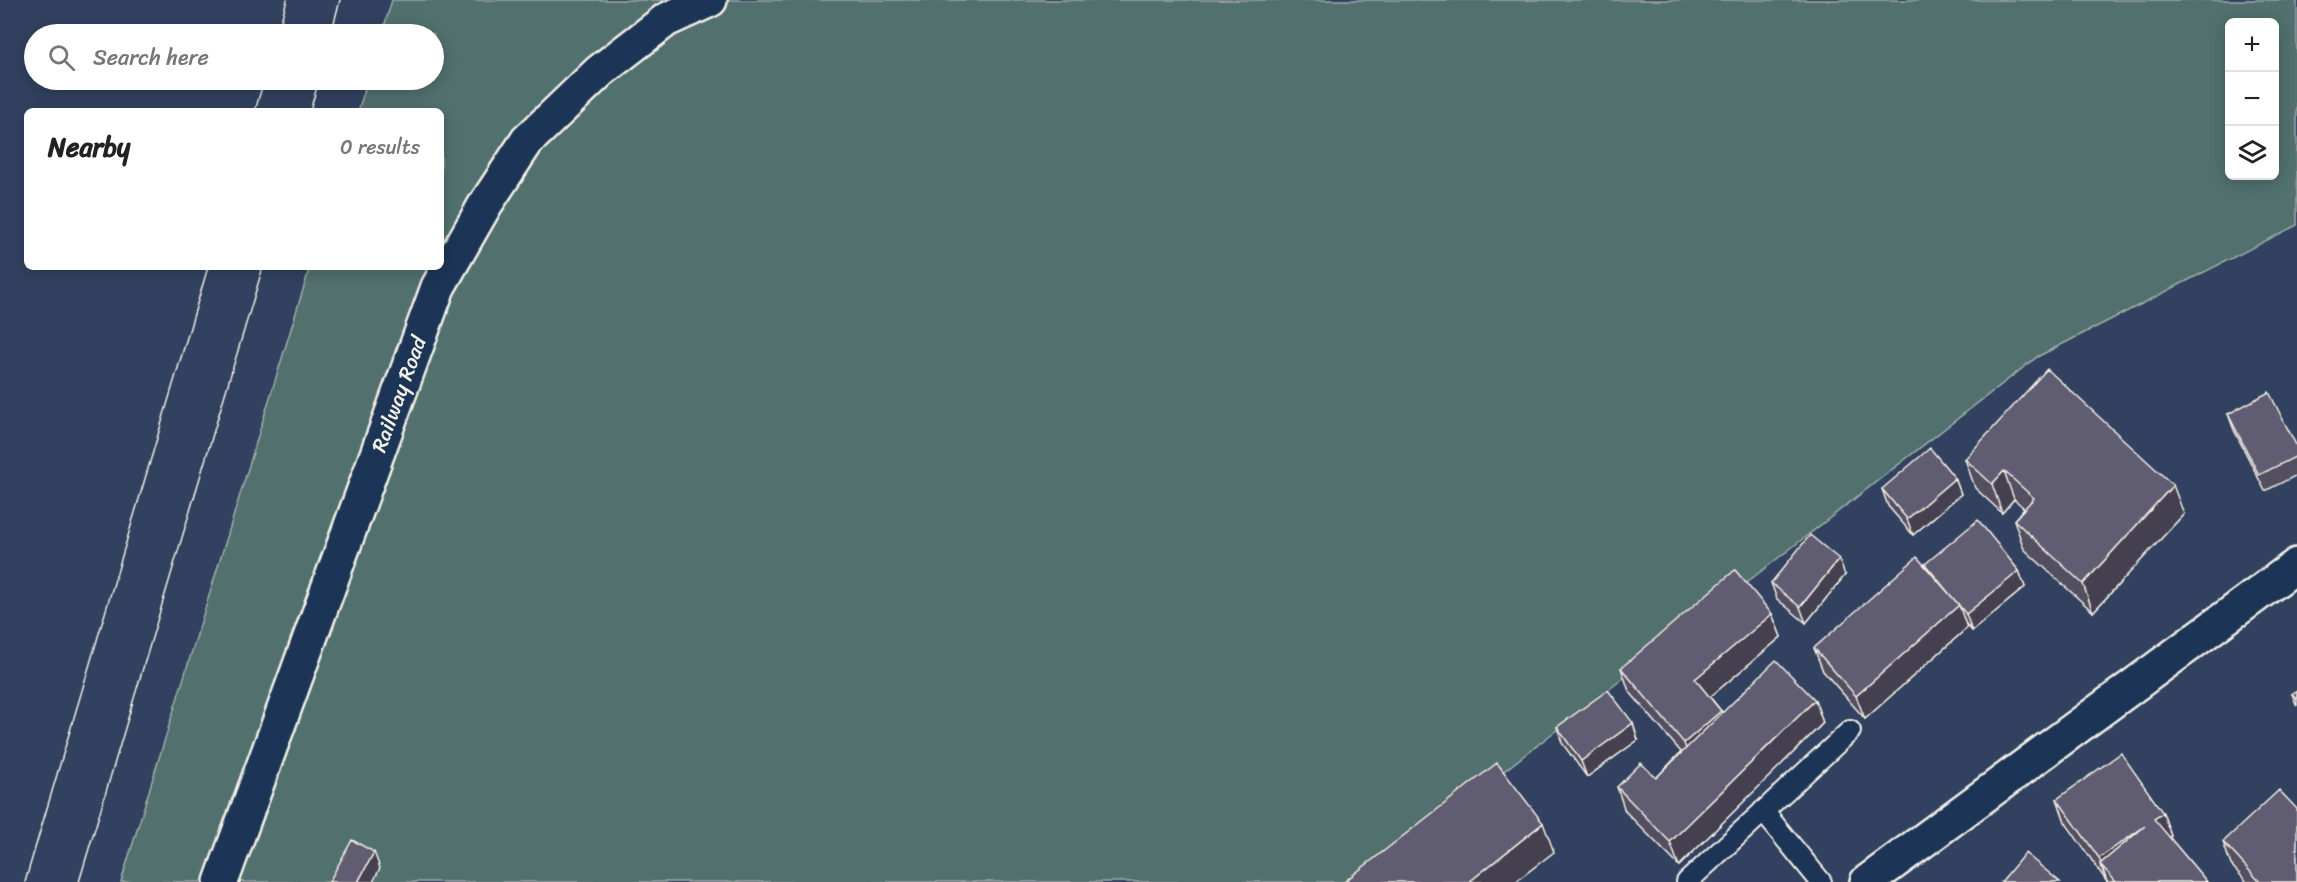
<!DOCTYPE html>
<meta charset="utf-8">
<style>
body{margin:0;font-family:Sriracha,sans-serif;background:#f2f2f2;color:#222}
.controls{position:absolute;right:18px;top:18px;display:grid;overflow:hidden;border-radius:9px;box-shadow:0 3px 15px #0003}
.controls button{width:54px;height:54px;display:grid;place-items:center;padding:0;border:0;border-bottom:2px solid #e0e0e0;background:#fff;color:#222;font:30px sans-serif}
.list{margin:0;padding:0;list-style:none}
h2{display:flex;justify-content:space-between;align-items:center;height:78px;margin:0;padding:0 24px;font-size:26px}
h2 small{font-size:20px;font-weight:400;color:#767676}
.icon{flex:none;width:33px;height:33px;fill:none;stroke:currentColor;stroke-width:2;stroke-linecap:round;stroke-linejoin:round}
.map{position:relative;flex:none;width:2297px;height:882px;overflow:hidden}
.search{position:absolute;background:#fff;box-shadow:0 3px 15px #0003;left:24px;top:24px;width:420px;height:66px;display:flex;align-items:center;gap:15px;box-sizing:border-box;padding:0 21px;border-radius:33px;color:#767676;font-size:22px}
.panel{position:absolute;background:#fff;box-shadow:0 3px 15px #0003;left:24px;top:108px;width:420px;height:162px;border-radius:9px}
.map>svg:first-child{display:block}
.green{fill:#516f6e;stroke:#a2b0ab;stroke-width:1.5;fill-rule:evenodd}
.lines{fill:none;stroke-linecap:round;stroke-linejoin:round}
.service-casing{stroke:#f4f1e8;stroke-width:24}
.minor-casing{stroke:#f4f1e8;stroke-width:38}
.service{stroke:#1d3557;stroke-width:20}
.minor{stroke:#1d3557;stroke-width:33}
.tram{stroke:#f4f1e8;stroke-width:1.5}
.wall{fill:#534f61;stroke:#f4f1e8;stroke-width:1.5}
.shaded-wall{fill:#44404f;stroke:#f4f1e8;stroke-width:1.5}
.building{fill:#615c71;stroke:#f4f1e8;stroke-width:1.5}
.labels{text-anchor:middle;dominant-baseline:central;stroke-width:4.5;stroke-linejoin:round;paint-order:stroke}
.street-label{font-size:21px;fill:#f4f1e8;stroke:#1d3557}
</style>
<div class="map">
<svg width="2297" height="882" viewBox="0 0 2297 882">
<rect width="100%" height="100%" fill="#31415f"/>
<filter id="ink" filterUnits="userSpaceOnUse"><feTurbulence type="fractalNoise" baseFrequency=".0167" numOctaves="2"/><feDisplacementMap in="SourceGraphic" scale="12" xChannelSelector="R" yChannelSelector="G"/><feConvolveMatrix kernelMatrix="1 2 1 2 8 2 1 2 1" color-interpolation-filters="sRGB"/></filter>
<g filter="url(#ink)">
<path class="green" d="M392,0H2297V225L2037,357L1361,882H121L310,267H441V111H358L368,80H434V34H382ZM2230,22H2274V176H2230Z"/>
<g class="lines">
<g class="service-casing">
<path id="service" d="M1763,811L1821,882
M1687,882L1850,731"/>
</g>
<g class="minor-casing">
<g id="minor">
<path id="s1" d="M221,882L438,287L485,205L527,141L600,71L666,20L710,0"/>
<path d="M1867,882L2297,565"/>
</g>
</g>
<use href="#service" class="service"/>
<use href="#minor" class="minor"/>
<path class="tram" d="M277,34L287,0
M331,34L340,0
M255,111L264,80
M310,111L319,80
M25,882L208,267
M79,882L263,267"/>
</g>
<path class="wall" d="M2228,414L2297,447V475L2265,491L2234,430Z
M1965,459L2184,514L2093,612L2024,549L2014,520L2024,508L2014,499L2002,513L1975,488Z
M1955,478L1961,494L1913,535L1888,506L1882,489Z
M1925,564L2019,571L2025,587L1972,631L1965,623L1967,628L1865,719L1823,671L1814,648L1926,568Z
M1845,575L1806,623L1777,599L1771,583Z
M1772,614L1781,637L1710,697L1722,712L1815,700L1823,723L1679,866L1625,811L1617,787L1656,778L1681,752L1629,691L1621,668Z
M2297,690V706L2292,694Z
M1557,727L1638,740L1587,777L1562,743Z
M2057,799L2163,813L2171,836L2169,837L2207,882H2107L2065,822Z
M2223,842L2297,882H2247L2231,865Z"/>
<path class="shaded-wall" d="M2004,471L2014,499L2002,513L1992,484Z
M1955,478L1961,494L1913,535L1907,519Z
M2173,485L2184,514L2093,612L2083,584Z
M1839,559L1845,575L1806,623L1800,607Z
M2019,571L2025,587L1972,631L1966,614Z
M1959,605L1967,628L1865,719L1856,696Z
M1772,614L1781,637L1704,702L1695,679Z
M1815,700L1823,723L1679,866L1670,842Z
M1721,711L1730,734L1692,766L1684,743Z
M1633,723L1638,740L1587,777L1581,761Z
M2163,813L2171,836L2163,842L2154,819Z
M1543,823L1554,852L1515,882H1469Z
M2145,826L2100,864L2107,882L2099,858Z
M374,852L380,868L373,882H358Z"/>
<path class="building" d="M2047,369L2173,485L2083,584L2014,520L2034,498L2004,471L1992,484L1965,459Z
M2269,392L2297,447V456L2259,475L2228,414Z
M1930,448L1955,478L1907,519L1882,489Z
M1978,520L2019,571L1966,614L1925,564Z
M1810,535L1839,559L1800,607L1771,583Z
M1917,557L1959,605L1856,696L1814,648Z
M1735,570L1772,614L1695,679L1721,711L1684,743L1621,668Z
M1776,660L1815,700L1670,842L1617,787L1641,763L1656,778Z
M1608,690L1633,723L1581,761L1557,727Z
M2297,690V699L2292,694Z
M2121,753L2163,813L2154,819L2207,882H2116L2100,864L2145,826L2099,858L2057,799Z
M1497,763L1543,823L1469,882H1344Z
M2279,790L2297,809V882H2260L2223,842Z
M352,840L374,852L358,882H329Z
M2025,853L2060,882H2001Z"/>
</g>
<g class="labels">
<g class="street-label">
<text stroke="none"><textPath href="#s1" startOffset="519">Railway Road</textPath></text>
</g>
</g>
</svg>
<div class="controls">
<button>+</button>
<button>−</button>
<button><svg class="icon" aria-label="layers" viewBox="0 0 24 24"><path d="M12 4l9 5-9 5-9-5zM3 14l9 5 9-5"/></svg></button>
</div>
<div class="search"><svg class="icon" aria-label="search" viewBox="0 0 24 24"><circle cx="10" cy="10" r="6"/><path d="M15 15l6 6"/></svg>Search here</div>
<section class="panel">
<h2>Nearby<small>0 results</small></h2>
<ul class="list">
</ul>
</section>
</div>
